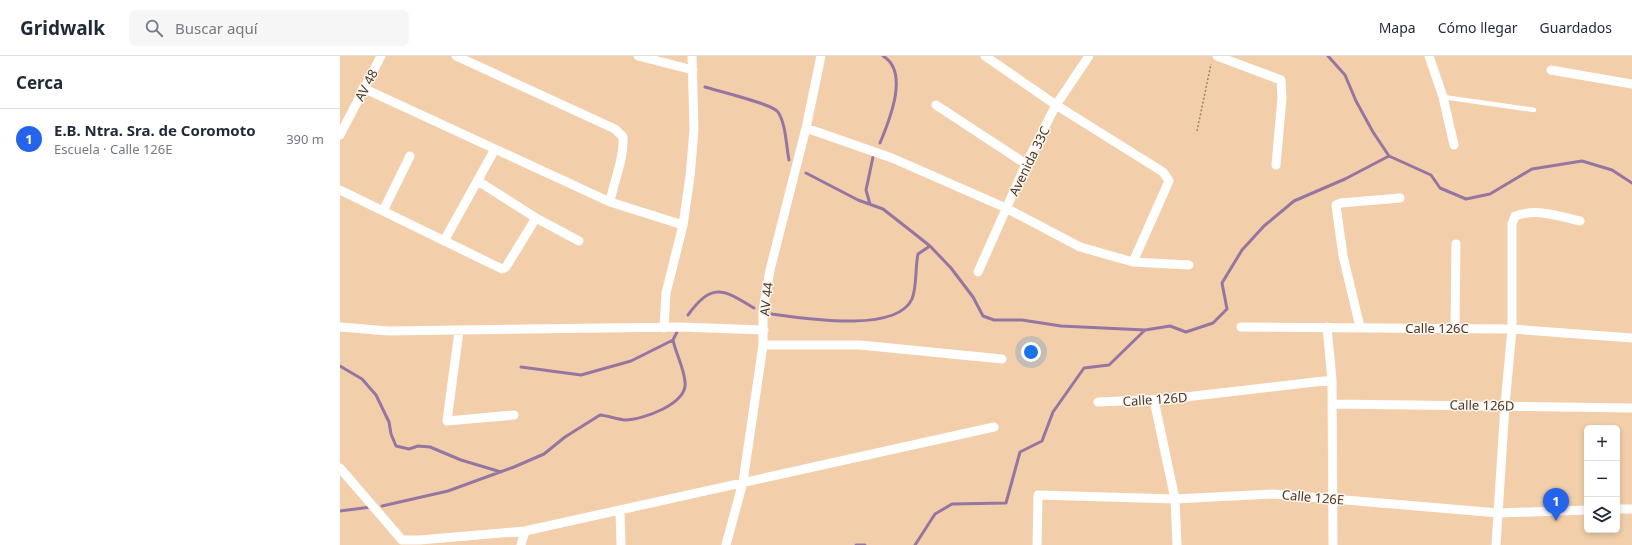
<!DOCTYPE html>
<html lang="es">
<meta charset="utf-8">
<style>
body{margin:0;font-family:"Noto Sans",sans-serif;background:#f6f6f7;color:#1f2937}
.controls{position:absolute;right:12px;bottom:12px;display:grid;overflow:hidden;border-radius:6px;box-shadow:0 2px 6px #0003}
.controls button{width:36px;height:36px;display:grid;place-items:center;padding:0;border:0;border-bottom:1px solid #e0e1e3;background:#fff;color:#1f2937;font:20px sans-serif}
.you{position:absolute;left:691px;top:296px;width:14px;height:14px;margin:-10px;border:3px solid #fff;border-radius:50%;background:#1a73e8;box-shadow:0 0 0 6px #1a73e833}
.badge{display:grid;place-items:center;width:26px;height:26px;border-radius:50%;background:#2563eb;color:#fff;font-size:13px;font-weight:700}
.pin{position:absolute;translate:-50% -33px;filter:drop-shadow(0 1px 2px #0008)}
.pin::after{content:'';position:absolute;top:21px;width:14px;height:12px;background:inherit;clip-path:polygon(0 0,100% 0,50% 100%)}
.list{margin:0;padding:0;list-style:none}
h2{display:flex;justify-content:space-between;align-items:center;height:52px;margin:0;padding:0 16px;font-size:17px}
h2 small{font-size:13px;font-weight:400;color:#747a83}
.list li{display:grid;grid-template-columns:26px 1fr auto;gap:12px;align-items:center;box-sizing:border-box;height:60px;padding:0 16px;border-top:1px solid #e0e1e3}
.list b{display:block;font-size:15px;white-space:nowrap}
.list p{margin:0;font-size:13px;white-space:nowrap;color:#747a83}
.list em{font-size:13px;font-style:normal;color:#747a83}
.icon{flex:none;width:22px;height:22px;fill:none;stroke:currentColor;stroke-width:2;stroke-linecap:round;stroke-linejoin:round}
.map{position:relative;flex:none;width:1292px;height:489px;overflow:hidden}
header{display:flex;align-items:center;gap:24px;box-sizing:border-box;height:56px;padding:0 20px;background:#fff;border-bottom:1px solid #e0e1e3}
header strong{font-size:19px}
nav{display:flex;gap:22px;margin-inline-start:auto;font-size:14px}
.search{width:280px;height:36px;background:#f6f6f7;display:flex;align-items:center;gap:10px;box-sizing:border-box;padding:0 14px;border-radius:6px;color:#747a83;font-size:15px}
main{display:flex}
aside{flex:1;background:#fff}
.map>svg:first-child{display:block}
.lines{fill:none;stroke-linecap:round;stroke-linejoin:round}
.stream{stroke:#9576a1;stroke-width:3}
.path{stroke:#9b8269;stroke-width:1.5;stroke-dasharray:2 2;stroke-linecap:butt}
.service{stroke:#fff;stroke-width:4.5}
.minor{stroke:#fff;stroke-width:9}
.labels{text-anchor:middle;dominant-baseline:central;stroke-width:3;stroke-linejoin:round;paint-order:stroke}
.street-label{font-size:13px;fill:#483a2b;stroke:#fdf5ee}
</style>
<header>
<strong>Gridwalk</strong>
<div class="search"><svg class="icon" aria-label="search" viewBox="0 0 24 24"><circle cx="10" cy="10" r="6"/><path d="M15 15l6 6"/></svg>Buscar aquí</div>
<nav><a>Mapa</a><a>Cómo llegar</a><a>Guardados</a></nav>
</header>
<main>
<aside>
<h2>Cerca<small></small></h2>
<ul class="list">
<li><span class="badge">1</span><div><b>E.B. Ntra. Sra. de Coromoto</b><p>Escuela · Calle 126E</p></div><em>390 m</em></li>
</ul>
</aside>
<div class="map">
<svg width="1292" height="489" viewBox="0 0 1292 489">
<rect width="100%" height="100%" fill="#f2cfaa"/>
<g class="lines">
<path class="stream" d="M988,0L1005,19L1016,45L1033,76L1049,100
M365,31C378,35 433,48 438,56C446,68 446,89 449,104
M540,87C549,65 570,16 543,0
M466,117L518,144L543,153L566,171L590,190L611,212L633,241L643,260L654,264H682L721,270L805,274L830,270L846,276L873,267L887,253L882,227L902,194L924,170L954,145L1005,123L1049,100L1091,119L1100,132L1126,143L1150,138L1192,113L1242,105L1272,114L1292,127
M530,148L526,134L533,101
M432,258C462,262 556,278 572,243C577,231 575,212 578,198L590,190
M348,259C372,226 383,233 414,252
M0,310L22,323L36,339L49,366L51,378L56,390L69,393L78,390L90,391L121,404L161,416
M181,311L241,319L291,305L333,284
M42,450L108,435L174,411L204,398L225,381L260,359C268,360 277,363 285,364C302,364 348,348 345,326C344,312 336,298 333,284L337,276
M0,455L31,451
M516,489H525
M575,489L595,458L612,448L666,447L680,396L702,385L713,356L744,312L769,309L805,274"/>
<path class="path" d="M857,75L871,8"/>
<path class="service" d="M1103,41L1194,54"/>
<path class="minor" d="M116,0L275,73L283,81C284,104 274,124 270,146
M298,0L353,14
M645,0L716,49L823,116L829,125L793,206
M877,0L941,24L942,42L936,109
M1089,0L1103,41L1114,89
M1211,14L1292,28
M23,32L270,146L343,169
M596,49L686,108
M466,72L552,102L666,152L740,191L793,206L849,209
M0,79L41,0
M138,125L196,162L239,185
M0,134L162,213L166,211L196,162
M43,155L70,100
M104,185L155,93
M638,216L686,108L716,49L749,0
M0,271L48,275L341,271L424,274
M901,271L1172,273L1292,282
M987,271L992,324L993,489
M1020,271L1003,200L996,149L1001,147L1060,142
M324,272L326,237L343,169L350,121L354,74L352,0
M1115,272L1116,188
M119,275L107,365L174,359
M423,289H520L662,303
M814,344L835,443L837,489
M758,346L828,343L992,324
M992,348L1292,352
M0,412L62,484H80L185,475L654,371
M1277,453H1292
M280,455L281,489
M181,489L185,475
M386,489L403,426L423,289V255L430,214L466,72L481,0
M697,489L698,439L835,443L934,438L1159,457L1247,454
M1156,489L1165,349L1172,273V168L1175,160C1197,152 1218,160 1240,165"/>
</g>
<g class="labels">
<g class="street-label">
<text transform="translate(26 29) rotate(-62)">AV 48</text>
<text transform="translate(689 105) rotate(-64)">Avenida 33C</text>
<text transform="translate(426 243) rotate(-83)">AV 44</text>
<text x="1097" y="272">Calle 126C</text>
<text transform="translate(815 343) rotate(-4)">Calle 126D</text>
<text transform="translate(1142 349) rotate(1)">Calle 126D</text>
<text transform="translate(973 441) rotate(5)">Calle 126E</text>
</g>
</g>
</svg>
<div class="controls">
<button>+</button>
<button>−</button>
<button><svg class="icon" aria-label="layers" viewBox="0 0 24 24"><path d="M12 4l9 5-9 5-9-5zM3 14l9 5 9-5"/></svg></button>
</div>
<div class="you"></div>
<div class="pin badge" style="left:1216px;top:465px">1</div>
</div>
</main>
